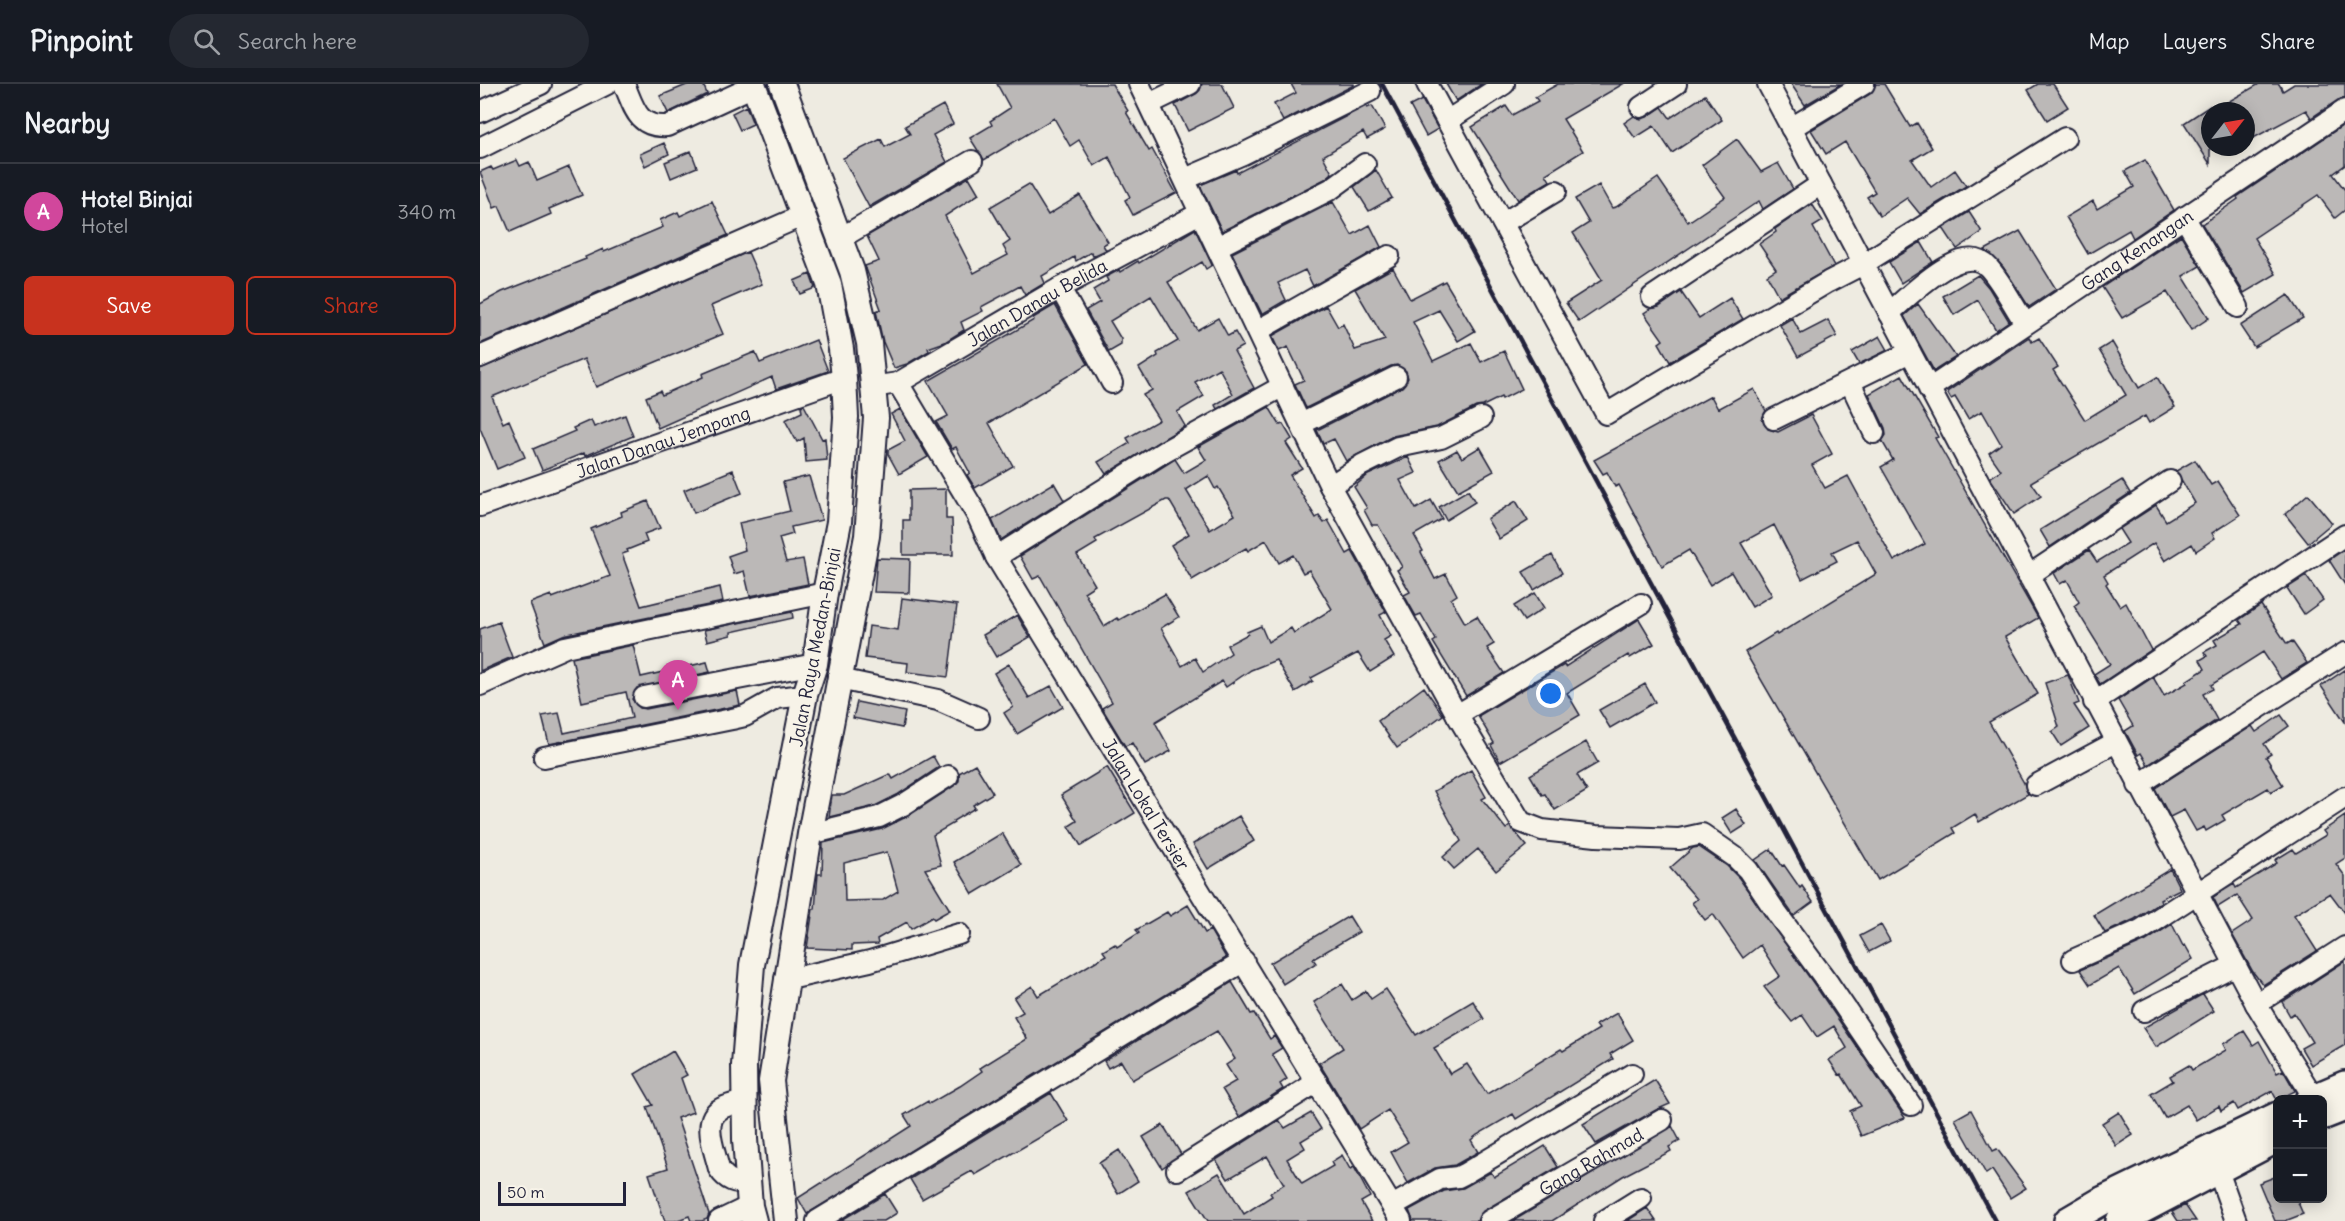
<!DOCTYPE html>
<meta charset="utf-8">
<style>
body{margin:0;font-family:Delius,sans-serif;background:#242831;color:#f1f3f6}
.controls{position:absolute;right:18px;bottom:18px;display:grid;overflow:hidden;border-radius:9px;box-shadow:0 3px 15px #0003}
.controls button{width:54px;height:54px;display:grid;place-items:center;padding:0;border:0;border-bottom:2px solid #363941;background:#171b24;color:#f1f3f6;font:30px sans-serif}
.compass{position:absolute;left:1721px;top:18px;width:54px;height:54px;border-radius:50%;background:#171b24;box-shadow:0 3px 15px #0003;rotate:59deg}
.scale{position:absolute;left:18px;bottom:15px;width:128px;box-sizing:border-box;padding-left:6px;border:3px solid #22223b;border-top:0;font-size:16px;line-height:21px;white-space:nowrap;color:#22223b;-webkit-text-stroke:4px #f7f3e8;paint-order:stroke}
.you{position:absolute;left:1071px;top:610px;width:21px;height:21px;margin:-15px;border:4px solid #fff;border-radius:50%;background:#1a73e8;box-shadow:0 0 0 9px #1a73e833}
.badge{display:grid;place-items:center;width:39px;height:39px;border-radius:50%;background:#c8321e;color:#fff;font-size:20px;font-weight:700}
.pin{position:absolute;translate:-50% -50px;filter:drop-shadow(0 2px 3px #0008)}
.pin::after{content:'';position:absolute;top:32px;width:21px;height:18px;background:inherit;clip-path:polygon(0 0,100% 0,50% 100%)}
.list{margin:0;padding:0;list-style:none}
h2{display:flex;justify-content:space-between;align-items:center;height:78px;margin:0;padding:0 24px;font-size:26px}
h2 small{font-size:20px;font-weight:400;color:#9ea1a6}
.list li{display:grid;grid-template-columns:39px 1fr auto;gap:18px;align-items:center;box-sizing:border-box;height:96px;padding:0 24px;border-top:2px solid #363941}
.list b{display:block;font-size:22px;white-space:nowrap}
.list p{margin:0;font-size:20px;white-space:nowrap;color:#9ea1a6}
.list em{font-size:20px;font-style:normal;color:#9ea1a6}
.actions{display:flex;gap:12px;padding:18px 24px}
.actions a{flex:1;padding:14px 0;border:2px solid #c8321e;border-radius:9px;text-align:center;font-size:21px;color:#c8321e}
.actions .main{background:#c8321e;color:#fff}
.icon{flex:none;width:33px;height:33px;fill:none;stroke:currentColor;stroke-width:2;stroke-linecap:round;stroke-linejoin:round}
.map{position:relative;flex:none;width:1865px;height:1137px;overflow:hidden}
header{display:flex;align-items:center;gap:36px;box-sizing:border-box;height:84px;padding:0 30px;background:#171b24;border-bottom:2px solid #363941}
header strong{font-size:28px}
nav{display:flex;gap:33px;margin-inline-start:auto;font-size:21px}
.search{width:420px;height:54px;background:#242831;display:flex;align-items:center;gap:15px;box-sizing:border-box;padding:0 21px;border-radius:33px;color:#9ea1a6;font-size:22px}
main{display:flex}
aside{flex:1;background:#171b24}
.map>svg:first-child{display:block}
.building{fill:#bbb8b7;stroke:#22223b;stroke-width:1.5;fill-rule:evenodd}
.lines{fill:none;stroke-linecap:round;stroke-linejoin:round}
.minor-casing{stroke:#22223b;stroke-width:24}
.major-casing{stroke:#22223b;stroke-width:28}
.highway-casing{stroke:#22223b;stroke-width:32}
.minor{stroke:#f7f3e8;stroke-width:20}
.major{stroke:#f7f3e8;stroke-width:24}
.highway{stroke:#f7f3e8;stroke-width:27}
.rail{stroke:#22223b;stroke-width:4.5}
.labels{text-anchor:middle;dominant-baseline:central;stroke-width:6;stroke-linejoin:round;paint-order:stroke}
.street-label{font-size:18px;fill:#22223b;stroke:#f7f3e8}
</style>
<header>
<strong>Pinpoint</strong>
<div class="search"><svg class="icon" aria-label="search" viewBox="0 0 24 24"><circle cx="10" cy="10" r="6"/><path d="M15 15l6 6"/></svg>Search here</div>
<nav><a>Map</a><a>Layers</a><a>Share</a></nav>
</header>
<main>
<aside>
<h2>Nearby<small></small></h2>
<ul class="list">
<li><span class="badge" style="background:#d1479c">A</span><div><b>Hotel Binjai</b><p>Hotel</p></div><em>340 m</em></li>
</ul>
<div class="actions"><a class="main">Save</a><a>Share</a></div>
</aside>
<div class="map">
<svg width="1865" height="1137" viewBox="0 0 1865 1137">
<rect width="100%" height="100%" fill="#eeebe1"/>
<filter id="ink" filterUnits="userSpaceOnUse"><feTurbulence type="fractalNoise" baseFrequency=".0167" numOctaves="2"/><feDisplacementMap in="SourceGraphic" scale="12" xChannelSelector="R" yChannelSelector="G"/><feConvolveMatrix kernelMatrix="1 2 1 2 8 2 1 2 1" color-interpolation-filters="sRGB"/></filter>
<g filter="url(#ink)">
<path class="building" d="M209,0H223L227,10L188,29L180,12Z
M517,0H632L648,27L646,28L669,67L672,65L696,109L653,131L645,116L650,113L629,73L614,82L599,56L590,62L574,34L504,76L490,54L512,41L510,37L530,24Z
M722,0H742L754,24L708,47L695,21L716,10L720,6Z
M811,0H874V1L803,37L794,20L816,9Z
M966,0H1002L976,17Z
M1078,0H1143L1083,35L1103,67L1066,90L1070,97L1038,116L992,43L1026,22L1032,31L1058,17L1055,13Z
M1311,0H1361L1325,21Z
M1396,0H1404L1430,43L1437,39L1452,64L1432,76L1451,103L1475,86L1486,102L1440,130L1427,114L1400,132L1387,113L1395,108L1365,58L1346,70L1331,46L1390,10Z
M1558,0H1573L1588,23L1567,36L1548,6Z
M1779,0H1799L1803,7L1814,0H1865V14L1858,16L1831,34L1826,26L1766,58V27H1732Z
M1225,11L1242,36L1192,69L1174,42L1155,54L1144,39L1154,32L1161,35L1167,33L1182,23L1190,34Z
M942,16L958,45L946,52L930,22Z
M463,21L473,40L453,51L467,78L389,123L363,74L401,55L405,63L430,50L425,42Z
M266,22L273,40L260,46L252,29Z
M886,22L887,24L892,22L905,45L887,55L883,48L843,72L852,89L845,95L742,147L720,101L756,86L757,89Z
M1730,22V80L1704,39Z
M1865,40V81L1853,90L1865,106V126L1855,134L1838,111L1774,154L1796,190L1764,209L1722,140L1758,115L1757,113Z
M1257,55L1281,88L1298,79L1313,105L1283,125L1279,117L1099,238L1086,219L1122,196L1093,149L1109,139L1095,115L1119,101L1132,124L1136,123L1178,94L1208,138L1245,113L1222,81Z
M184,59L189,70L165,82L160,70Z
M211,67L217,83L191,94L185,78Z
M37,76L40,82L49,78L57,97L89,83L102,111L69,125L71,130L30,148L19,122L14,124L0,88L11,83L13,86Z
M1665,76L1694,126L1653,154L1649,146L1608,170L1586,133L1613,117L1617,125L1654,103L1645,87Z
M896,86L912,114L889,127L874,103Z
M489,93L499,110L465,132L494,189L528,171L523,162L530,157L510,123L549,100L568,131L600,111L628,158L623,161L626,166L613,172L611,168L596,177L594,173L562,192L565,199L545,211L540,202L501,223L503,227L481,238L484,246L465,258L448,264L449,267L427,280L414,284L403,258L396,227L401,225L385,182L399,177L387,152Z
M232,117L248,151L0,260V220L22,208L106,175L105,173L123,165L124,168L183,143L180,136L198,128L200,132Z
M853,118L872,151L890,141L901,163L833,202L825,186L798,199L806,216L782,230L752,169Z
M1332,120L1343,137L1333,143L1354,182L1299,213L1287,191L1296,185L1279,160L1296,148L1295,145Z
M1489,128L1502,148L1477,165L1463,144Z
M715,145L732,181L726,185L722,178L688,198L717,246L738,234L748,252L755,248L763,262L754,267L774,304L737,325L735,321L753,310L739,284L715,298L724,312L697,328L705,342L626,390L618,378L650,359L647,354L679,336L663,311L672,306L659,284L678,272L677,269L698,257L671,212L630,237L641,255V261L629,268L606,226L620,218L613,206L628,197L626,193L639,186L640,188L658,177L659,179Z
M1540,147L1576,205L1549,223L1523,183L1505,166Z
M1701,151L1720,182L1703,192L1729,234L1711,246L1687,208L1642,234L1622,203Z
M1441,158L1453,178L1421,199L1409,178Z
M268,168L282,200L231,222L243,250L116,303L104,275L12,313L23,339L29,336L45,373L17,385L0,344V285Z
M913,184L930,215L965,197L995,247L978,257L959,226L933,238L953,277L991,259L1001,278L1024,267L1042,305L1022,315L1021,313L1003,322L996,323L957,343L913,352L866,377L854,355L843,360L837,346L922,303L928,294L926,287L917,281L911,282L826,324L815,300L824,296L808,263L799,267L792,252L846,222L858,243L863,240L875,266L905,256L875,205Z
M330,190L335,204L320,210L314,197Z
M1498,191L1509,204L1529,237L1516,246L1498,216L1474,231L1463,212Z
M1201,208L1219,234L1250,214L1263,235L1190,278L1179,259L1183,256L1164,229L1170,225L1179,223Z
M1808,211L1823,234L1774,263L1760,242Z
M1438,220L1476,273L1454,287L1424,232Z
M575,221L608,280L509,339L533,382L495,404L487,391L490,389L476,363L472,365L456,338L468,332L448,297L554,236L553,234Z
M1312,234L1321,250L1348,236L1357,252L1318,273L1300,241Z
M1400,252L1408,266L1379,280L1372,268Z
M1549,253L1552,258L1559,254L1578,283L1573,286L1605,336L1646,311L1619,266L1632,258L1659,304L1677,293L1695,323L1669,339L1665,332L1551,398L1561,412L1534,430L1510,394L1521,386L1509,369L1521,360L1502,327L1488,335L1475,313L1471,315L1467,308Z
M336,256L348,287L296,305L292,293L178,344L166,313L180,307L182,311L223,293L222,290L275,268L280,279Z
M1422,291L1458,353L1455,354L1558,534L1525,553L1558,610L1509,638L1544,699L1548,710L1499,738L1495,730L1472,744L1475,749L1398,796L1265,568L1296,549L1297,551L1396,490L1377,456L1352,468L1357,477L1322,495L1294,441L1261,459L1292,511L1272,523L1251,488L1230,501L1209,466L1182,482L1139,401L1135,403L1127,388L1123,390L1114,376L1231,312L1238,325L1274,305L1286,327L1282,335L1288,345L1298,348L1331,331L1352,370L1332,381L1345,404L1368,392L1414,477L1445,460L1401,383L1413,376L1402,357L1406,351L1405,344L1389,310Z
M324,321L342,355L345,354L347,376L326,378L324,354L317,358L305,336L322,328L321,322Z
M789,323L800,341L803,340L812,355L806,359L822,384L810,391L836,434L839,432L844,439L848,436L867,470L872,467L906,528L900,531L911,552L904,556L914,573L890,588L878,569L831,594L833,597L815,608L796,576L771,586L746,603L742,597L675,638L691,667L665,681L652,659L645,662L622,624L632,618L560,492L553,495L540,472L695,375L704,389L726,376L718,363ZM728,392L735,405L738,403L755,431L730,446L706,406ZM686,416H689L709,450L691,461L712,496L766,464L768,467L786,456L799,479L813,471L823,489L829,486L852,525L814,549L811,544L788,558L781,542L767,548L768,550L747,561L751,569L723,588L715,574L702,582L681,544L699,533L685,510L639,536L637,534L624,542L604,508L615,501L597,471L617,459L615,455Z
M420,325L448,373L419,390L408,370V366L425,357L411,330Z
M145,331L153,352L105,372L104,369L62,386L53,365L95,347L93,344L111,336L114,343Z
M1000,363L1014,387L978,407L959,376L977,366L982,374Z
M928,373L936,389L920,396L936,425L951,416L962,435L934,451L943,467L941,468L955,495L966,490L977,511L971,515L985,539L997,532L1014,560L1007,564L1024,589L986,612L953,558L956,556L941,530L936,532L924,511L930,508L917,486L922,483L898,441H892L884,426L887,424L874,403L888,391Z
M1715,376L1731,401L1738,397L1760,431L1732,449L1735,454L1716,467L1712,460L1685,477L1674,459L1624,491L1628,498L1626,500L1640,523L1646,519L1671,566L1620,600L1614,590L1630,580L1594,522L1599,518L1587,496L1580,500L1574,489L1609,466L1617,478L1648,459L1639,445L1676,421L1686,437L1715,419L1696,387Z
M253,386L262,409L214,429L204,406Z
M329,392L342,436L311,443L313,450L299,454L306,478L323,475L328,500L270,512L264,487L254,490L248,472L265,466L259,439L310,427L303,398Z
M1642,396L1650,409L1570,463L1560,446Z
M574,399L584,416L521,456L512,436Z
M466,405V435H472L473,471H423V436H429V406Z
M988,406L995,418L966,436L959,423Z
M1828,410L1852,439L1828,459L1805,430Z
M168,417L180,444L164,450L167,458L147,466L148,468L142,470L161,522L240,503L243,518L83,551L65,559L50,519L71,511L72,514L130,492L111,445L142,432L141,428Z
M1036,417L1048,437L1019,455L1007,435Z
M1865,465V501L1849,476Z
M1072,471L1082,489L1054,506L1043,488Z
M397,474L430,475L429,509L394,508Z
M1826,492L1843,516L1824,530L1807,504Z
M1055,509L1064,524L1044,537L1034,522Z
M422,514L477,521L468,593L427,588L428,579L385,574L389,542L418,546Z
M1781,521L1807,560L1812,557L1827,579L1801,595L1783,568L1731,601L1733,605L1723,610L1737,636L1668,681L1661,669L1658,671L1645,647L1653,642L1638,616L1673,593L1684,612L1707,599L1706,597L1725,585L1720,576L1727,572L1724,568L1737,561L1734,556L1762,540L1759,536Z
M312,528L313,534L251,548V551L227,557L224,546Z
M537,531L550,553L516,573L503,551Z
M1159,535L1174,560L1150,574L1148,571L1087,609L1100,631L1020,678L1011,661L1014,659L998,632L1084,581L1085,583Z
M19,538L32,573L0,587V545Z
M153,561L161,593L227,578L230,588L157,604L152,615L160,624L166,625L257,607L260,621L69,660L62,632L79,629L84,649L152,634L146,608L102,618L92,574Z
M529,580L549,614L571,602L583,623L537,650L524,629L533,623L514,589Z
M1865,586V638L1841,602Z
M1588,591L1599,619L1594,621L1609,644L1581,662L1572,648L1579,643L1565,599Z
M1165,600L1175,618L1130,644L1119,626Z
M944,603L963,631L917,664L898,637Z
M377,618L425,628L422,644L373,634Z
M1801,631L1809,642L1784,660L1791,670L1786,673L1803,701L1791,708L1788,704L1742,731L1745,736L1726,747L1724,743L1716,747L1704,726L1690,733L1675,704L1772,642L1776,648Z
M1106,658L1118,679L1097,691L1107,707L1075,726L1065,710L1062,711L1050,691Z
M453,672L459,683L417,711L395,722L349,733L352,711H364L410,690L413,695Z
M495,680L513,709L493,721L495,724L473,737L474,739L453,751L461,781L445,785L470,826L454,835L452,833L431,845L427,838L397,855L398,860L372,861V866L327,864L333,825H335L338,790H342L343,759L402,745L428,732L474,702L479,697V689ZM407,768L418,807L403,816L365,817L364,779Z
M627,683L655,729L601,762L589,742L597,737L581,711Z
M991,686L1006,713L1002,715L1026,745L1030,742L1047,762L1016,787L998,765L974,785L963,773L981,757L954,707Z
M1256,725L1266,741L1252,750L1242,734Z
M759,732L774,757L728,785L713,760Z
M1865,732V774L1856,780L1865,792V829L1850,809L1814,831L1837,867L1783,901L1773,888L1752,850L1773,836L1757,811L1738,823L1733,813L1754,800L1756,804L1797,779L1795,776L1813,765L1816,769L1846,751L1843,747Z
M522,749L541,781L493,810L474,778Z
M1219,763L1247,782L1259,794L1339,907L1425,1034L1381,1052L1370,1027L1381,1022L1361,990L1359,991L1349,976L1367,964L1354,942L1337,953L1322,931L1312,938L1284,903L1300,892L1280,861L1263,874L1233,830L1225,836L1212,819L1217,815L1190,784L1213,764Z
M1291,765L1302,782L1304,781L1320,804L1322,802L1333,818L1314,832L1275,776Z
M1690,785L1700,805L1680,815L1681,818L1655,835L1625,849L1614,831Z
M708,821L725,849L730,846L746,874L327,1130L318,1114L431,1042L424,1031L448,1017L449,1020L480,1002L502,987L500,984L547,955L534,933L543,928L534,914L552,902L558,912L626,871L623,867L635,860L637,863L659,849L656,846L687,828L690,832Z
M869,832L879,848L833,875L836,879L803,900L790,879Z
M1692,840L1703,862L1705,861L1713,875L1655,910L1639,884L1610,901L1600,886L1666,857Z
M1401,841L1410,857L1389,868L1380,852Z
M1865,877V961L1831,981L1821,964L1832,958L1814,929L1810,932L1802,918Z
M752,898L771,930L774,929L790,955L794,952L802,964L792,970L807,995L800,1000L803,1005L759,1033L742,1005L756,997L746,981L755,975L737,947L652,996L641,977L628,984L624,977Z
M862,900L872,916L886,907L891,915L906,905L936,951L993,917L1004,935L954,964L970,990L987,980L1007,1010L1081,965L1083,967L1119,945L1116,941L1137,929L1153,956L1130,970L1133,975L1036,1035L1033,1030L997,1051L991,1056L998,1068L975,1081L955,1084L928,1099L911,1068L928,1058L908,1026L879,1045L839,979L863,964L834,918Z
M1723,910L1734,927L1676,963L1663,944Z
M1764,947L1773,961L1779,957L1797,989L1803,986L1815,1007L1797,1016L1792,1007L1758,1026L1754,1019L1741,1027L1739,1022L1716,1036L1707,1021L1685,1034L1671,1010L1693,997L1690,992L1709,981L1712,986L1746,966L1743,960Z
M193,967L207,991L201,994L213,1028L197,1034L229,1130L227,1135L222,1137H211L209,1132L195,1137H185L169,1090L188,1084L167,1023L173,1021L155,990Z
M1175,996L1190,1020L1176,1026L1116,1060L1103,1040Z
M571,1009L588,1037L495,1091L492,1087L442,1115L430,1095Z
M1491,1026L1513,1067L1517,1065L1546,1104L1530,1114L1512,1086L1506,1090L1475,1035Z
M1639,1028L1653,1051L1636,1062L1622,1039Z
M831,1029L841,1045L821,1057L825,1064L807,1075L822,1100L853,1082L851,1078L862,1071L870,1085L874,1083L890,1113L881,1118L892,1137H728L709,1107L739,1089L764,1130L792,1112L790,1109L804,1100L787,1072L748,1095L736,1076L799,1036L805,1044Z
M683,1041L701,1070L682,1084L663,1053Z
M1192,1042L1200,1057L1189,1063L1191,1067L1143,1092L1072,1137H1033Z
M1065,1062L1078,1083L1003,1127L997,1137H933L929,1126L964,1107L983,1104L1011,1088L1014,1093Z
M639,1066L658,1097L638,1110L619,1079Z
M1797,1092V1114H1816L1823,1130L1805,1137H1795L1779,1099Z
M405,1110L417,1129L404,1137H360Z
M1705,1121L1716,1137H1698L1692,1128Z
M1167,1124L1176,1137H1147Z"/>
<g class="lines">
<g class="minor-casing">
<g id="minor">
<path d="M144,0C154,23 157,44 187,42L274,2"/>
<path d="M659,0L850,402L977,631L1041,738L1062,746L1116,752L1199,755L1222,750L1255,773L1268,786L1298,831L1349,900L1431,1021"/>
<path d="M947,0L1126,330L1348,198L1383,180L1585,54"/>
<path d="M1288,0L1776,920L1834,1014"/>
<path d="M669,20L710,0"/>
<path d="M1161,23L1196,0"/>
<path d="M0,28L61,0"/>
<path d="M967,37L1024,0"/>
<path d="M1311,44L1384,0"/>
<path d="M0,64L127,0"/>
<path d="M705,95L763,70L890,7"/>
<path d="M1704,133L1758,223"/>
<path d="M1023,139L1076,107"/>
<path d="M359,155L492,77"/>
<path d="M737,163L851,105L885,80"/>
<path d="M580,204L632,299"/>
<path d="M1172,213L1341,100"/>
<path d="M1409,229C1430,212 1484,154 1509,184C1523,200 1533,221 1545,239"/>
<path d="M777,247L909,172"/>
<path d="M0,273L324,131"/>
<path d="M1370,298L1394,349"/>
<path id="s1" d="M418,299L497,431L516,473L921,1137"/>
<path id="s2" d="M405,301L418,299L580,204L720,129"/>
<path id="s3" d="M1449,305L1865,26"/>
<path d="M1294,335L1430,268"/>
<path d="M821,340L916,293"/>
<path d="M850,402L882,381L918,363L961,354L1001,334"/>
<path id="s4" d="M0,422L364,294"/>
<path d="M516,473L685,367L803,302"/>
<path d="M1548,492L1690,397"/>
<path d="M359,595L458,616L499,634"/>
<path d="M0,601L85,563L345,509"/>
<path d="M164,613L335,580"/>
<path d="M1614,618L1865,451"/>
<path d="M977,631L1161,520"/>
<path d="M64,673L252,635L265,632L297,614L325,611"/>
<path d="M1556,701L1636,658"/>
<path d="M1658,701L1865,569"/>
<path d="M330,750L399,733L423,721L468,692"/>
<path d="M1593,876L1661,846L1865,713"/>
<path d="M305,896L390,877L479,850"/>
<path d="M1776,920L1865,863"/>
<path d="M1664,927L1755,881"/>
<path d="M264,1017C257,1019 248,1021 242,1024C220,1035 235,1067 239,1085C247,1097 255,1099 269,1099"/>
<path d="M1737,1084L1756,1137"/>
<path d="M697,1086L837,998"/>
<path d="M912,1122L960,1095L978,1093L984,1090L1152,990"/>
<path d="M239,1137L270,1122"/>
<path d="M337,1137L764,877"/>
<path id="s5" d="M1009,1137L1182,1036"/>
<path d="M1124,1137L1161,1114"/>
</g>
</g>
<g class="major-casing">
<path id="major" d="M273,0L349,200L361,265L364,294L366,333L359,438L345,509L335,580L325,611L272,881L264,981L265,1055L270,1122L274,1137
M302,0L372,187L389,259L396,334L387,452L330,750L291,997L306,1137"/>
</g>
<g class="highway-casing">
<path id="highway" d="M1830,1016L1865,1001
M1842,1032L1865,1023
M1588,1137L1622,1117L1798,1032
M1640,1137L1798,1054"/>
</g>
<use href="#minor" class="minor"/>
<use href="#major" class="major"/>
<use href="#highway" class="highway"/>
<path class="rail" d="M902,0L1515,1137"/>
</g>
</g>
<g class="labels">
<g class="street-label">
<text stroke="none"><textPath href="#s3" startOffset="250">Gang Kenangan</textPath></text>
<text stroke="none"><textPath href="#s2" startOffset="174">Jalan Danau Belida</textPath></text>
<text stroke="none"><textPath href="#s4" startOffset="194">Jalan Danau Jempang</textPath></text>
<text transform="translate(335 563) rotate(-79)">Jalan Raya Medan-Binjai</text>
<text stroke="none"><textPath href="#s1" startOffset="489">Jalan Lokal Tersier</textPath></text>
<text stroke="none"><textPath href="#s5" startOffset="118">Gang Rahmad</textPath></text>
</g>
</g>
</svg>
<div class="controls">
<button>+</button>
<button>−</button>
</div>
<svg class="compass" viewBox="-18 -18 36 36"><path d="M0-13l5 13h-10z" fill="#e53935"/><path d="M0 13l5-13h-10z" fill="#9ea1a6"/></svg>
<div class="scale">50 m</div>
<div class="you"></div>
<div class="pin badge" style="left:198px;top:626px;background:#d1479c">A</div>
</div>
</main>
